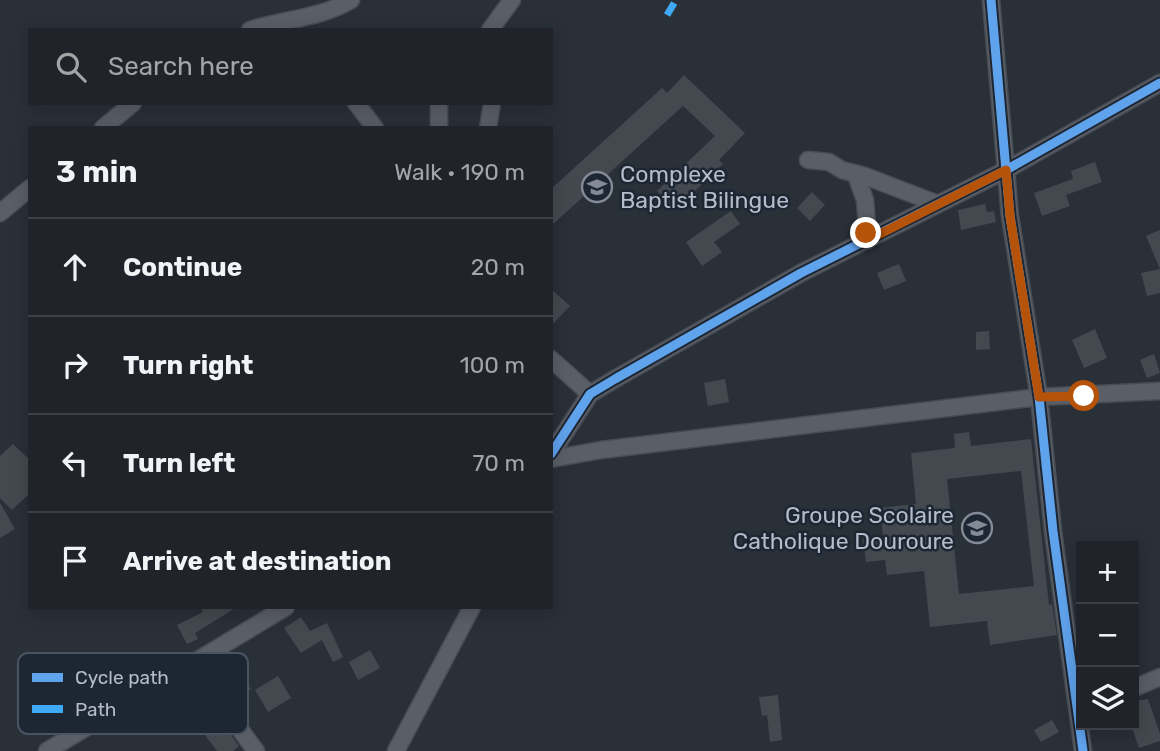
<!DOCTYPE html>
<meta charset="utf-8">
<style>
body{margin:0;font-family:Rubik,sans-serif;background:#282c32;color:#f1f3f6}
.controls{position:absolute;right:21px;bottom:21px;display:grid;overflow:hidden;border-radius:0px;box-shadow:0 4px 18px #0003}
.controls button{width:63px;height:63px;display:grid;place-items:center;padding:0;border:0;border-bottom:2px solid #3d4147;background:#20242a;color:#f1f3f6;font:35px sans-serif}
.stop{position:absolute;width:21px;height:21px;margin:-16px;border:5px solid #b45309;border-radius:50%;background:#fff}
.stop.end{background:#b45309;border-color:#fff;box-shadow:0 2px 7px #0008}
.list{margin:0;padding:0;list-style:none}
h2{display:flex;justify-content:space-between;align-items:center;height:91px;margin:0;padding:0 28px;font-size:30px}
h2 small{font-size:23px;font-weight:400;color:#a2a4a8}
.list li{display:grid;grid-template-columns:46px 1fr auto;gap:21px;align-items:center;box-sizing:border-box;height:98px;padding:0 28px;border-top:2px solid #3d4147}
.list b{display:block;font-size:26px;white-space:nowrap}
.list em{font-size:23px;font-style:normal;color:#a2a4a8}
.icon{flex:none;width:38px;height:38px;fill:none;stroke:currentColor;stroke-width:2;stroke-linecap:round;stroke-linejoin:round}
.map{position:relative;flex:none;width:1160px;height:751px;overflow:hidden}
.search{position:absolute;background:#20242a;box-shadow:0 4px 18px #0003;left:28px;top:28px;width:525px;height:77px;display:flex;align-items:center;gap:18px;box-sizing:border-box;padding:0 24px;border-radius:0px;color:#a2a4a8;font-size:26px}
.panel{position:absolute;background:#20242a;box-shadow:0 4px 18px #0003;left:28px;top:126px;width:525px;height:483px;border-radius:0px}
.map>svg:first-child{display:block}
.building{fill:#444950;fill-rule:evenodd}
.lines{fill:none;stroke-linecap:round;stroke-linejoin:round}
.street-casing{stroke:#484c53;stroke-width:19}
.street{stroke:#5a5e66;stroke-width:16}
.quiet{stroke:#3fa9f5;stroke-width:7;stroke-dasharray:14 7;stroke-linecap:butt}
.cycleway-casing{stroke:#1d2633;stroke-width:13}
.cycleway{stroke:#60a3ed;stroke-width:9}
.route{stroke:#b45309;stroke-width:9}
.labels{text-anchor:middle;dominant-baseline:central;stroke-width:5;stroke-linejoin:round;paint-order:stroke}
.poi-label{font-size:23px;fill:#b4bcc9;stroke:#1d2633;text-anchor:start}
.key{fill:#1d2633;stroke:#4a5360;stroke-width:2}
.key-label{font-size:19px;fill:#b4bcc9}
</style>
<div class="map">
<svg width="1160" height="751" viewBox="0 0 1160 751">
<rect width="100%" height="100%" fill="#2a3038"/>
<path class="building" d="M684,75L745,133L719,160L723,164L675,210L657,191L715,136L683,106L551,226V189L662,88L667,93Z
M1095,162L1102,182L1066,195L1070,206L1042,216L1034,193L1073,179L1071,171Z
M812,192L825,205L810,221L797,208Z
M985,204L987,212L994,211L996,222L961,230L958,210Z
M731,211L740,224L714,242L722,252L702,266L686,242Z
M1160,230V293L1147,296L1141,273L1160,269L1146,236Z
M899,264L906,281L884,290L877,273Z
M551,289L570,306L551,326Z
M1095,329L1107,358L1084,368L1072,340Z
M989,331L990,349L976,350V332Z
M1154,354L1160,373L1147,378L1140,360Z
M725,379L729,402L708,406L704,383Z
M969,432L971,446L1031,439L1049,605L1052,604L1057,635L990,645L987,621L930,627L924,571L887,575L885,560L866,562L863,539L883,537L880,508L916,504L911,453L955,448L954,434ZM1021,471L1034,586L959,594L947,479Z
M13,444L30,460V493L12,510L0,498V456Z
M0,503L15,529L0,538Z
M200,607H237L195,633L198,639L187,644L177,625L203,612Z
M301,617L310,631L327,623L343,657L333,662L322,640L301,653L284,628Z
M370,650L380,668L358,680L349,662Z
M227,655L251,689L241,696L217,661Z
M278,676L291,698L268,712L255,690Z
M778,695L782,740L770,742L767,715L762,716L759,697Z
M1148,699L1160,734V741L1139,748L1131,725H1134V701Z
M213,710L239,746L233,751H217L196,723Z
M1052,720L1059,732L1041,742L1034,730Z"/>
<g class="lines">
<g class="street-casing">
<path id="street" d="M991,0L1010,216L1039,397L1053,531L1083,751
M250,30C283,19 322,18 351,0
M490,30L512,0
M356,103L375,128
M103,128L133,103
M439,128V103
M488,128L492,103
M808,160L829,162L842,170L865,176L938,204
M856,175L865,200L868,240
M0,213L30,188
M551,359L590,394
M551,454L590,394L615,379L801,273L1006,170L1160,83
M551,459L601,450L1039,397L1160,391
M192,665L256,751
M1134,688L1160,677
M47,751L286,607
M396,751L472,607"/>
</g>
<use href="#street" class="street"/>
<path class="quiet" d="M667,15L676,0"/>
<g class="cycleway-casing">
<path id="cycleway" d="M991,0L1010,216L1039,397L1053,531L1083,751
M551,454L590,394L615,379L801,273L1006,170L1160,83"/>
</g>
<use href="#cycleway" class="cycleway"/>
</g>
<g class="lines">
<path class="route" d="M866,233L868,240L1006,170L1010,216L1039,397L1084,396"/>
</g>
<defs>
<g id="school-ring" transform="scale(1.575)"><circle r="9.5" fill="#1d2633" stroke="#848b96" stroke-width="1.5"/><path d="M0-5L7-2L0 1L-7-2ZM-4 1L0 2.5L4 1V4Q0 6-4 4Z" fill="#848b96"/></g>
</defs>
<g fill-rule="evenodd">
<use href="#school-ring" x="597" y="187"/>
<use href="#school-ring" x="977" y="528"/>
</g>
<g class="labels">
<g class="poi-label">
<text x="620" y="174">Complexe<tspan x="620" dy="26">Baptist Bilingue</tspan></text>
<text x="954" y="515" text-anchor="end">Groupe Scolaire<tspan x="954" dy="26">Catholique Douroure</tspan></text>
</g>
</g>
<rect x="18" y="653" width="230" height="81" rx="10" class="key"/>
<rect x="32" y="673" width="31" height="9" fill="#60a3ed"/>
<rect x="32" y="705" width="31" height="8" fill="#3fa9f5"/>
<g class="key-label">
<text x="75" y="684">Cycle path</text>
<text x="75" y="716">Path</text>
</g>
</svg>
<div class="controls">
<button>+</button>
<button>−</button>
<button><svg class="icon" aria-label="layers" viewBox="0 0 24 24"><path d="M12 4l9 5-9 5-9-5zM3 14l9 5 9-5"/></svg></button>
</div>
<div class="stop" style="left:1084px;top:396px"></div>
<div class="stop end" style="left:866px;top:233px"></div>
<div class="search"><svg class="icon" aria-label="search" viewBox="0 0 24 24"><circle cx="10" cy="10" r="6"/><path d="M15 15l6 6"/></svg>Search here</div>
<section class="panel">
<h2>3 min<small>Walk · 190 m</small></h2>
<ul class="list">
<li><svg class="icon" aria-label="ahead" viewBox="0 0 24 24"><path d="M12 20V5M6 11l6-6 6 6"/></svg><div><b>Continue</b></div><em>20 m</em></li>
<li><svg class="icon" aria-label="right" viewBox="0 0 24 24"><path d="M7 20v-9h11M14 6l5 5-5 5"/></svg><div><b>Turn right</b></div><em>100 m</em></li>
<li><svg class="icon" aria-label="left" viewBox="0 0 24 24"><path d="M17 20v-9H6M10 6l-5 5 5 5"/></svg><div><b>Turn left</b></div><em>70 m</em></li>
<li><svg class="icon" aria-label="arrive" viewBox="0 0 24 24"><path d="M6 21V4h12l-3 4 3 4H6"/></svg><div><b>Arrive at destination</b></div></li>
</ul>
</section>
</div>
